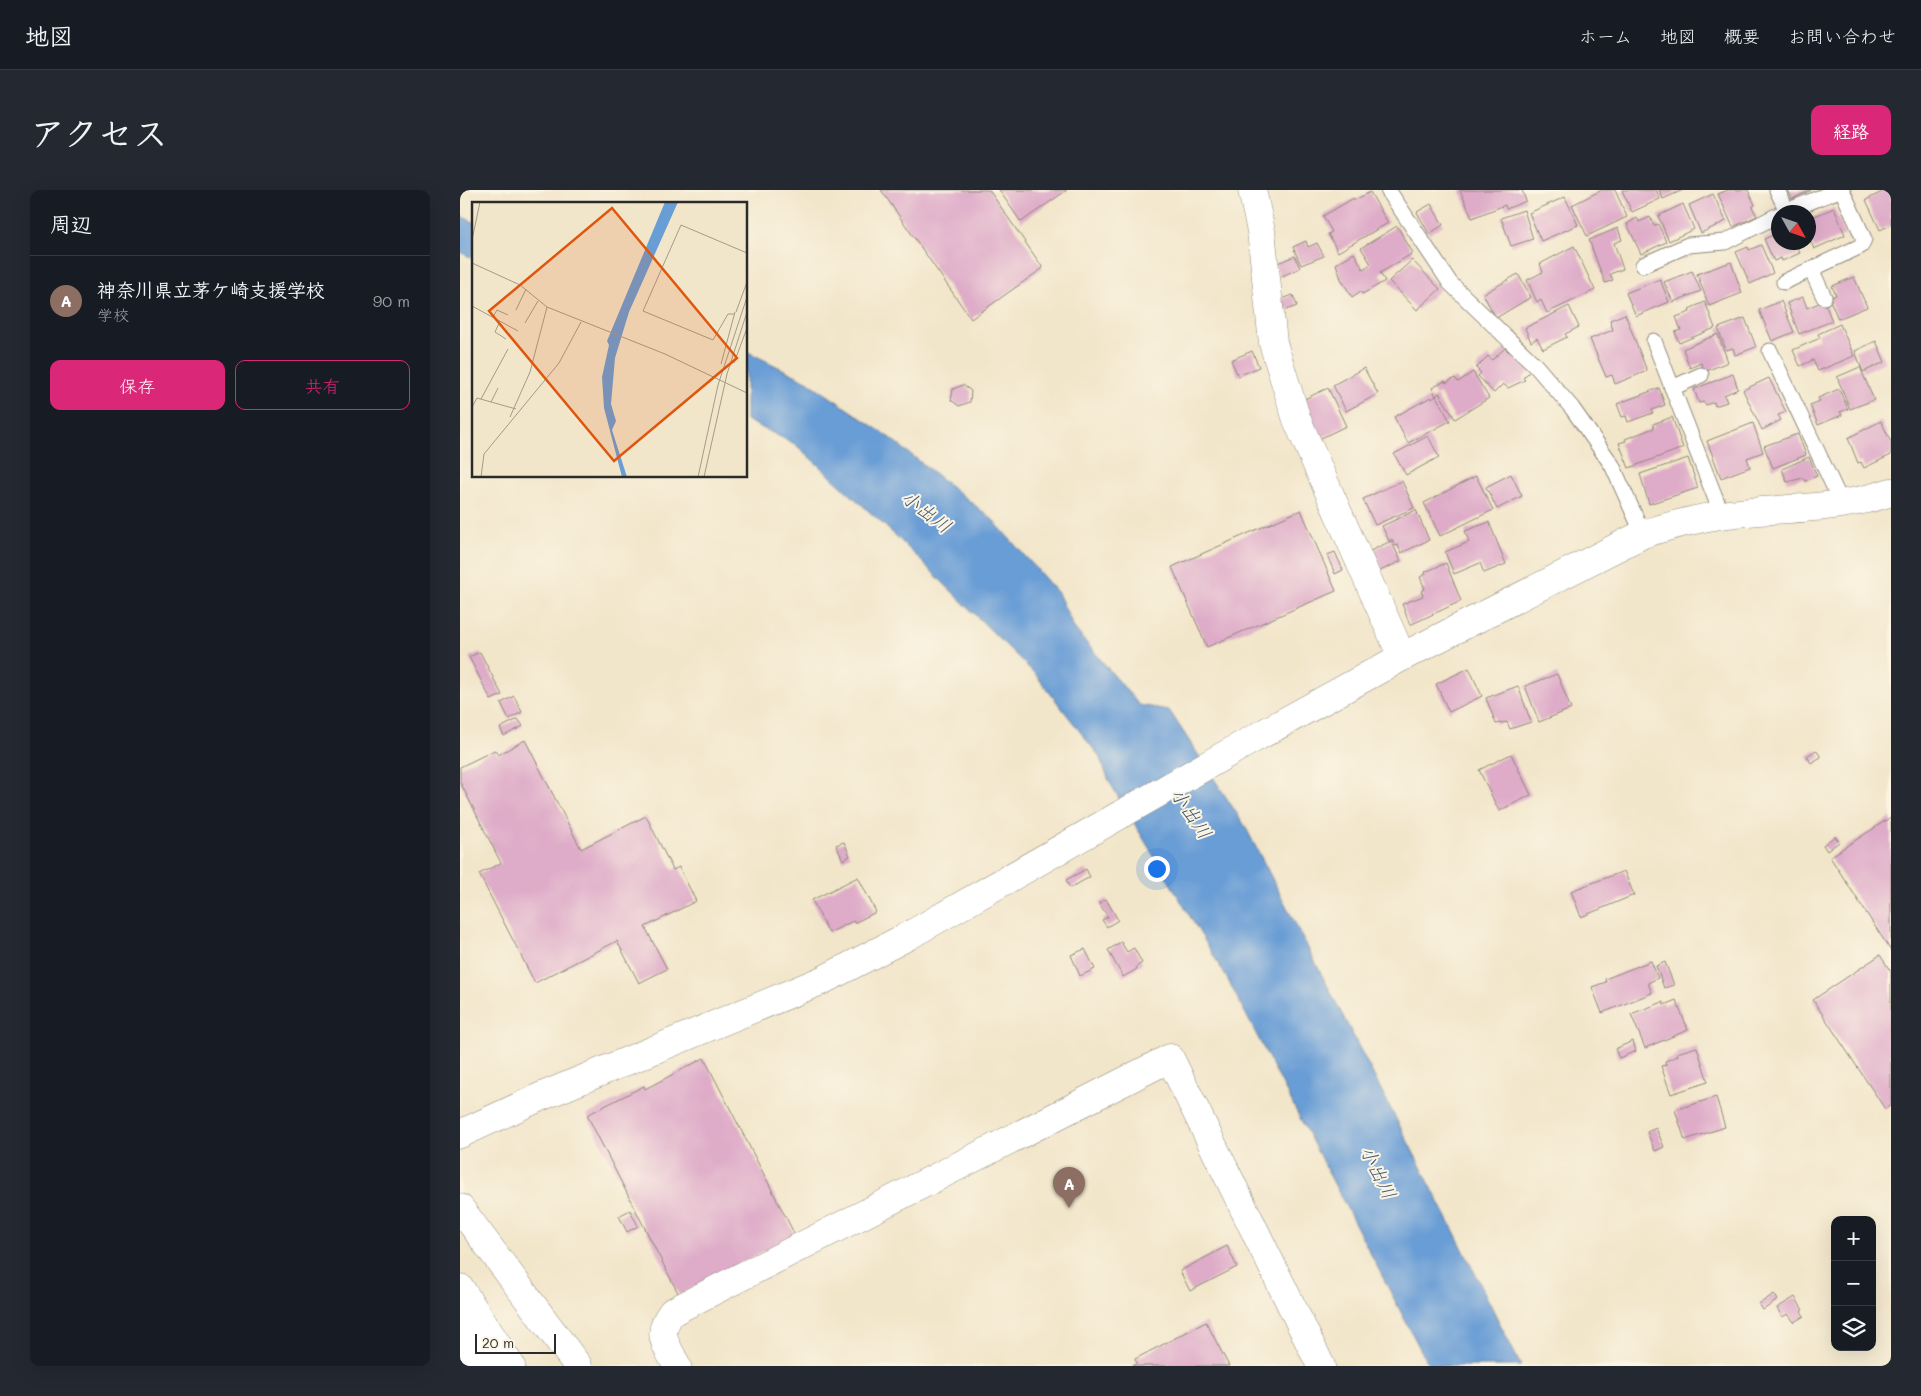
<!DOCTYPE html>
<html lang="ja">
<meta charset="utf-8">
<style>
body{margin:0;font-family:Mali,"Klee One",sans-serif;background:#242831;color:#f1f3f6}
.controls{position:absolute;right:15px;bottom:15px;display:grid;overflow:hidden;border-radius:10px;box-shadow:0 5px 20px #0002}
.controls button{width:45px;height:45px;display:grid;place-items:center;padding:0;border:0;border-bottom:1px solid #363941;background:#171b24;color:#f1f3f6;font:25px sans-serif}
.compass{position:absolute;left:1311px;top:15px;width:45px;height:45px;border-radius:50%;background:#171b24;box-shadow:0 5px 20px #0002;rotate:130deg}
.scale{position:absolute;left:15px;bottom:12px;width:81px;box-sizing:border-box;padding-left:5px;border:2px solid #2b2b2b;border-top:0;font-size:14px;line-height:18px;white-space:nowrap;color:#2b2b2b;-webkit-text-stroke:4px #fcf5e5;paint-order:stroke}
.you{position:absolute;left:696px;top:678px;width:18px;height:18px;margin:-12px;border:4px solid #fff;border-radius:50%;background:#1a73e8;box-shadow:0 0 0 8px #1a73e833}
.badge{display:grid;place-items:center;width:32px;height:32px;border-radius:50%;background:#db2777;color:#fff;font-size:16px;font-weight:700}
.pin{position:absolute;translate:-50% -41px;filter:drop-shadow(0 1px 2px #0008)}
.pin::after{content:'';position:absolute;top:26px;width:18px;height:15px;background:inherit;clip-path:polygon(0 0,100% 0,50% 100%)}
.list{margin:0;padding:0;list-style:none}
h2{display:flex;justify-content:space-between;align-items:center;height:65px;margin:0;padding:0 20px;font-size:21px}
h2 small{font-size:16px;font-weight:400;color:#9ea1a6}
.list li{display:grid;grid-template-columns:32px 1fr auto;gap:15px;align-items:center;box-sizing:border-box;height:90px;padding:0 20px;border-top:1px solid #363941}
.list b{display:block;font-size:19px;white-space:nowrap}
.list p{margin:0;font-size:16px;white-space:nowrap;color:#9ea1a6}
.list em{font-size:16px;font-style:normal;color:#9ea1a6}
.actions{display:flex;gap:10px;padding:15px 20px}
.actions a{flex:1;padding:11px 0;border:1px solid #db2777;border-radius:10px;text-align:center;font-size:18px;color:#db2777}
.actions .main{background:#db2777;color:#fff}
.icon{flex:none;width:28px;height:28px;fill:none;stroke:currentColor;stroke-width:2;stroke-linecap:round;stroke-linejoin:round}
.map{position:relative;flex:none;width:1431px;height:1176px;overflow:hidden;border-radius:10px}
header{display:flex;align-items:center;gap:30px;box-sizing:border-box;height:70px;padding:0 25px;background:#171b24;border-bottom:1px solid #363941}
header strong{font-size:24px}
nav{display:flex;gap:28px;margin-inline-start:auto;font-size:18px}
.intro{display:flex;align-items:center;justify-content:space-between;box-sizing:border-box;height:120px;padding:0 30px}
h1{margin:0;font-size:35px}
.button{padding:12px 22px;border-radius:10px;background:#db2777;color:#fff;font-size:18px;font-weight:700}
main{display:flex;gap:30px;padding:0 30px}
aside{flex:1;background:#171b24;border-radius:10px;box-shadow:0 5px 20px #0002}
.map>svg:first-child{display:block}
.water{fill:#699dd5;stroke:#4a6480}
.building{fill:#deabc8}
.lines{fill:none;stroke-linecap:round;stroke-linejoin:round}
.lane-casing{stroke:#8e887a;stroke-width:17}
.street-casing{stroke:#8e887a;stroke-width:29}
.secondary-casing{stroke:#8e887a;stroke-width:29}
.highway-casing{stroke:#8e887a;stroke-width:29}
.lane{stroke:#fff;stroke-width:15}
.street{stroke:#fff;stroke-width:28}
.secondary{stroke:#fff;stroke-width:28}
.highway{stroke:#fff;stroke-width:28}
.labels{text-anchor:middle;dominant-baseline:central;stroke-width:4;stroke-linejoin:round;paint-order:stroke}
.water-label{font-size:19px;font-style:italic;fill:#44596f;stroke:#fcf5e5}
.inset-road{fill:none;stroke:#a29b8a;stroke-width:1}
.view{fill:#df570e;fill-opacity:0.15;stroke:#df570e;stroke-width:2.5}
.inset-edge{fill:none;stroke:#2b2b2b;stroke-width:2.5}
</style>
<header>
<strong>地図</strong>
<nav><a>ホーム</a><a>地図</a><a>概要</a><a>お問い合わせ</a></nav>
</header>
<div class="intro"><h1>アクセス</h1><a class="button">経路</a></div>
<main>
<aside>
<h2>周辺<small></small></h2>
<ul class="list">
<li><span class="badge" style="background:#8d6e63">A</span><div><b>神奈川県立茅ケ崎支援学校</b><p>学校</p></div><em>90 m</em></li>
</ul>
<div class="actions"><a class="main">保存</a><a>共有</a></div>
</aside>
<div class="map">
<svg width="1431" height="1176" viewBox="0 0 1431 1176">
<rect width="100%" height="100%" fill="#fcf5e5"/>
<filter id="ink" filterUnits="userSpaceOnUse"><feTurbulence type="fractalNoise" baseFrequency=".02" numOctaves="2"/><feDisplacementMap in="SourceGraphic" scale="10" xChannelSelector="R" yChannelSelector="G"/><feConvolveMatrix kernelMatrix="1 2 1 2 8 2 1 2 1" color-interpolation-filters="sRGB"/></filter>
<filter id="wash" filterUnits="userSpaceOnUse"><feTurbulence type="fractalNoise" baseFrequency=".0096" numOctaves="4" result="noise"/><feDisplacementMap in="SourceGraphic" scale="20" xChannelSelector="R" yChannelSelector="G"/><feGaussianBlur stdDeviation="1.12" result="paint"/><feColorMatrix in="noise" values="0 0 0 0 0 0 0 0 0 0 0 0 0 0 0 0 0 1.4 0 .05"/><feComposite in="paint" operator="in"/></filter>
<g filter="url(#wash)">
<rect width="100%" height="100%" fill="#f2e6ca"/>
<path class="water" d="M0,26L14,32V69L0,62Z
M286,161L347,191L430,248L531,328L598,403L614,438L679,515L709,520L785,636L995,1043L1061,1176H969L767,788L650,593L639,566L576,485L436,346L335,254L286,230Z"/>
<g id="blocks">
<path class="building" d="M421,0H529L583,78L511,129Z
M539,0H607L561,32Z
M1000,0H1062L1066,11L1046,19L1045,15L1012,28Z
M1142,0H1155L1167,27L1127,46L1112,15Z
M1162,0H1196L1200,9L1172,22Z
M1199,0H1223L1203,9Z
M1268,0H1288L1295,15L1292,17L1297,26L1273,37L1258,4Z
M1328,0H1351L1332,9Z
M1426,0H1431V35L1420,40L1406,10Z
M910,2L928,33L878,62L868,44L872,42L863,26L894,8L895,10Z
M1253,4L1266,31L1241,43L1229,15Z
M1105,7L1118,35L1081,51L1069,23Z
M971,14L983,35L969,44L957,22Z
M1223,14L1234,39L1209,51L1198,26Z
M1374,18L1385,45L1354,59L1348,45V29Z
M1064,20L1073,49L1051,56L1041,28Z
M1190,27L1194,36L1198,34L1206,52L1181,64L1167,34L1177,28L1179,32Z
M937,36L953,63L920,83L925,91L906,102L902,104L901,101L892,107L881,89L876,74L894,63L903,79L911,74L901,58Z
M1158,38L1162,50L1154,53L1163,79L1150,84L1153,90L1145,93L1129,50Z
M1318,43V52H1335L1340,63L1322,71L1321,68L1314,71L1304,49Z
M846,51L848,57L857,53L864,66L841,75L833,57Z
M1301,55L1313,83L1290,94L1276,62L1288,57L1289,60Z
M1114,56L1135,100L1087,123L1081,110L1077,112L1067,90L1083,82L1080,74Z
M835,66L840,78L820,87L815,74Z
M952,70L980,99L957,120L929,91Z
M1271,72L1282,103L1249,116L1237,84Z
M1232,81L1241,101L1213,112L1204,92Z
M1058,84L1071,107L1036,128L1023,104Z
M1394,87L1407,117L1378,129L1369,108L1376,105L1372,96Z
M1200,89L1209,112L1176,126L1166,103Z
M833,105L837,116L823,121L819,110Z
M1343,107L1347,118L1364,111L1372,131L1339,144L1327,113Z
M1321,111L1334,142L1312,151L1299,120Z
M1245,112L1255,138L1219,153L1215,142L1221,140L1216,127L1230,122L1229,119Z
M1109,116L1119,137L1105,144L1107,147L1083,159L1077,148L1071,152L1065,138Z
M1165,124L1187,181L1155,194L1152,185L1146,187L1130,149L1153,140L1150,130Z
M1285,128L1296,157L1275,165L1273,158L1266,160L1258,138Z
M1380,134L1394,166L1358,181L1353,170L1340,176L1333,160L1360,148L1358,144Z
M1258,144L1268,172L1244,182L1241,173L1230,178L1223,159Z
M1416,151L1425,172L1403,182L1395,161Z
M1045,158L1049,162L1051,160L1070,181L1063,188L1065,190L1048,198L1043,194L1034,203L1018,186L1021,183L1016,178L1028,166L1032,170Z
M792,161L799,177L778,186L771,170Z
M1400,177L1414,210L1390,219L1377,187Z
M904,178L918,204L886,221L873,195Z
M1013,182L1029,208L995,229L979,203L976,206L972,198L985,191L986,193L995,188L998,192Z
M1273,184L1278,199L1264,205L1267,212L1255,216L1254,212L1246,215L1244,212L1239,213L1234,199Z
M1309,188L1326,222L1318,225L1321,230L1302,240L1283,200Z
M503,195L511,201L510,212L499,216L491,210L493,199Z
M868,198L886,236L855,251L840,211Z
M1199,198L1205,215L1192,220L1193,223L1168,232L1166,226L1162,227L1157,214Z
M1379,199L1388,219L1380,222L1382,225L1358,235L1350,215L1360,211L1358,208Z
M976,206L990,231L948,253L934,227L971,207L972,209Z
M1212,227L1223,258L1169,278L1159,253L1166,251L1165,249L1194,238L1193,234Z
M1421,231L1431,252V265L1404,278L1401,272L1398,273L1388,248Z
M1293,233L1303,262L1287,268L1290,277L1261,288L1247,251Z
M1338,244L1346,265L1313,278L1304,256Z
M968,246L979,267L946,285L934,264Z
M1349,267L1357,286L1345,291L1343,288L1327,292L1322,279Z
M1228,268L1238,298L1189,314L1180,284Z
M1051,284L1062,306L1037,319L1026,297Z
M1016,286L1033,320L980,346L964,313Z
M942,291L954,318L915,335L903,309Z
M841,320L876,401L747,457L712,377Z
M956,320L969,350L941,363L938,355L935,356L932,349L929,351L922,336Z
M1029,332L1046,374L1024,383L1020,373L994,384L985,362L1009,352L1005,341Z
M931,351L941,371L914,384L904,364Z
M875,362L883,380L875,384L867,365Z
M986,373L1001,411L950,435L942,414L963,406L961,401L965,399L960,387L966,384L965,382Z
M20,462L42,505L31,510L9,467Z
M1009,478L1022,506L989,522L976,494Z
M1097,484L1111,519L1079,532L1065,496Z
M1058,496L1071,532L1050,539L1047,532L1036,534L1026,508Z
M54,506L62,522L49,529L41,513Z
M58,529L63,536L44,546L40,538Z
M65,550L121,659L186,626L213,680L219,677L236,711L185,737L207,779L179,793L157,751L75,793L19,684L41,673L0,592V577L35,560L38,565Z
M1356,560L1361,567L1351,573L1347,566Z
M1051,564L1071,605L1039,621L1019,580Z
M1431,627V761L1370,667Z
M1375,646L1379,652L1367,661L1363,655Z
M384,652L390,666L383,670L376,655Z
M626,679L630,687L610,698L606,690Z
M1164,681L1174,705L1121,727L1111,701Z
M398,687L416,722L394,733L393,731L369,743L352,710Z
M646,709L658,730L647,737L642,730L648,727L639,713Z
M661,752L667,762L674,758L682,773L676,777L677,779L663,787L648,760Z
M625,759L635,779L620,786L611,765Z
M1420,765L1431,782V915L1425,919L1353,810Z
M1191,771L1198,788L1188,793L1192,803L1142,823L1132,797L1146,792L1145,789Z
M1205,772L1214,795L1204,798L1196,776Z
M1216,810L1228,840L1185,858L1171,824L1203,812L1204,815Z
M1173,851L1176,861L1159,868L1155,859Z
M1237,857L1248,892L1211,904L1201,876L1206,875L1205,871L1218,866L1217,863Z
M244,868L335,1045L219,1105L127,925L184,896L185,899Z
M1256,907L1265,937L1225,950L1215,920Z
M1196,938L1204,957L1195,961L1187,942Z
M170,1020L178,1036L167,1042L159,1026Z
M767,1056L777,1077L730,1101L720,1081Z
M1314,1104L1318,1110L1303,1120L1299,1114Z
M1335,1107L1343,1120L1341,1121L1344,1126L1334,1132L1328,1124L1322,1127L1317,1118Z
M746,1132L769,1176H672L677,1173L675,1169Z"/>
</g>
</g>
<g filter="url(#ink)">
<use href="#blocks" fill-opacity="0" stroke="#8e887a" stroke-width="1"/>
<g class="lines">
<g class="lane-casing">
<path id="lane" d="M928,0L990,93L1075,175L1112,218L1152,275L1183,344
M1317,0L1327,21
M1324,22L1379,0
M1183,75L1228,55L1265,52L1318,25
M1351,79L1364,107
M1324,92L1401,56L1404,49L1382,0
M1194,151L1262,325
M1310,161L1382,314
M1212,198L1241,185"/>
</g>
<g class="street-casing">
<path id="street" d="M792,0L801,41L813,153L837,230L942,467
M0,1161L9,1176
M217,1176C206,1154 195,1144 212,1122L710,868L861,1176"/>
</g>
<g class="secondary-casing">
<path id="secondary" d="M0,944L80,907L363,790L448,746L786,553L942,467L1183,344C1209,336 1234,329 1261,325C1318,317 1377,321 1431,302"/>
</g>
<g class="highway-casing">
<path id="highway" d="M0,1018L118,1176
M0,1098L51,1176
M0,1133L25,1176"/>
</g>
<use href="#lane" class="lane"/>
<use href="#street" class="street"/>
<use href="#secondary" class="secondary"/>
<use href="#highway" class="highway"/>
</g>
</g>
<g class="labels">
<g class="water-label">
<text transform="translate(467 321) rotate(37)">小出川</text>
<text transform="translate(732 623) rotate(56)">小出川</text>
<text transform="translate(919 982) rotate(64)">小出川</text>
</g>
</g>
<g transform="translate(12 12)">
<rect width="275" height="275" fill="#f2e6ca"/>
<path d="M193,0H206L157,110L143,156L139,202L144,219L140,228L155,275H150L132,206L130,175L137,143L135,139Z" fill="#699dd5"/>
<path class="inset-road" d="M0,38L8,0M0,61L48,83L75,105L193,152L275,191M0,104L46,129M44,108L54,87M264,110L275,80M262,112H256L241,138L171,109L209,23L275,51M21,115L25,108L36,113M28,119L23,130L34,137M53,121L66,99M262,161L275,126M249,162L263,110M9,197L36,147M19,200L26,186M0,205L5,196L44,207M38,215L58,170L75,105M9,275L12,252L87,161L109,120M226,275L246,183L275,95M232,275L255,172L275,110"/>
<path class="view" d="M140,6L265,156L142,259L17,109Z"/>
<rect width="275" height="275" class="inset-edge"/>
</g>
</svg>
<div class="controls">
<button>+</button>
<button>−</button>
<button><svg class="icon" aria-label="layers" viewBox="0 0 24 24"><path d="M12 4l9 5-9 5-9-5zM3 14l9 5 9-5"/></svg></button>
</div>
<svg class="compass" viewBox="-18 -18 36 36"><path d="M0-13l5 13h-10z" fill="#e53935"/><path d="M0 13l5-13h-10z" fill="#9ea1a6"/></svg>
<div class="scale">20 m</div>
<div class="you"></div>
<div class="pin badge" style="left:609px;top:1018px;background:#8d6e63">A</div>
</div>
</main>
